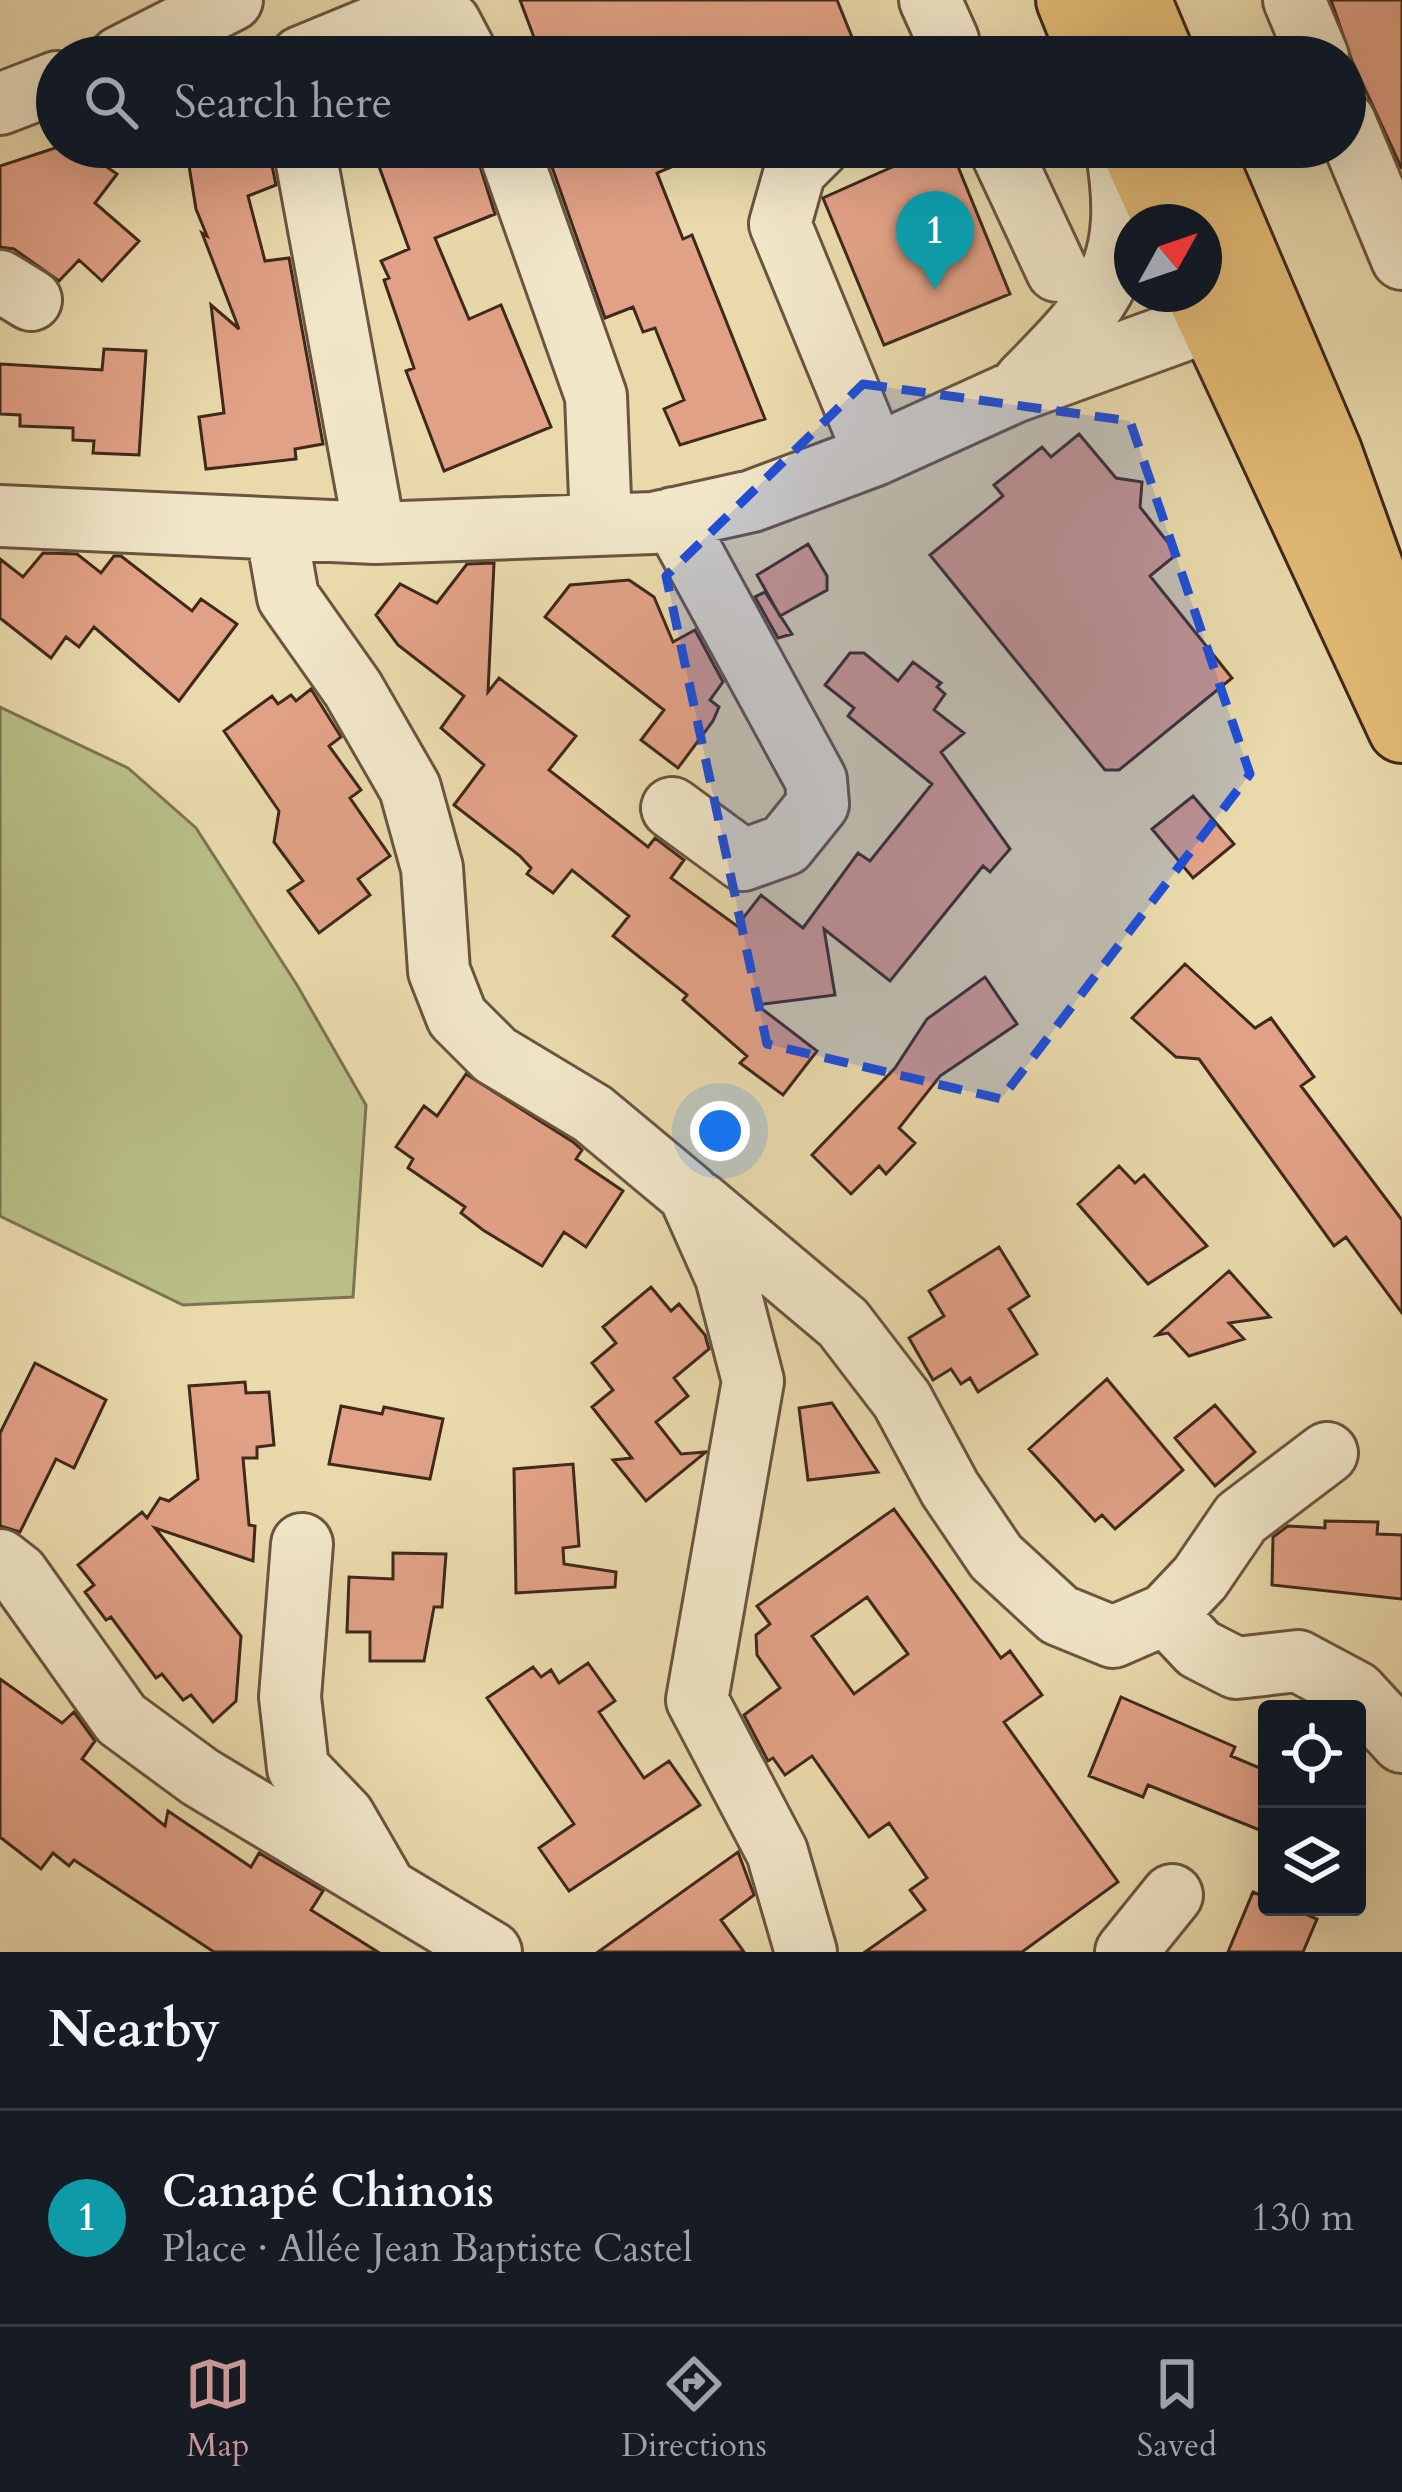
<!DOCTYPE html>
<meta charset="utf-8">
<style>
body{margin:0;font-family:Cardo,serif;background:#20242c;color:#f1f3f6}
.controls{position:absolute;right:36px;bottom:36px;display:grid;overflow:hidden;border-radius:12px;box-shadow:0 12px 48px #0002}
.controls button{width:108px;height:108px;display:grid;place-items:center;padding:0;border:0;border-bottom:3px solid #363941;background:#171b24;color:#f1f3f6;font:60px sans-serif}
.compass{position:absolute;left:1114px;top:204px;width:108px;height:108px;border-radius:50%;background:#171b24;box-shadow:0 12px 48px #0002;rotate:50deg}
.you{position:absolute;left:720px;top:1131px;width:42px;height:42px;margin:-30px;border:9px solid #fff;border-radius:50%;background:#1a73e8;box-shadow:0 0 0 18px #1a73e833}
.badge{display:grid;place-items:center;width:78px;height:78px;border-radius:50%;background:#c59692;color:#fff;font-size:39px;font-weight:700}
.pin{position:absolute;translate:-50% -99px;filter:drop-shadow(0 3px 6px #0008)}
.pin::after{content:'';position:absolute;top:63px;width:42px;height:36px;background:inherit;clip-path:polygon(0 0,100% 0,50% 100%)}
.list{margin:0;padding:0;list-style:none}
h2{display:flex;justify-content:space-between;align-items:center;height:156px;margin:0;padding:0 48px;font-size:51px}
h2 small{font-size:39px;font-weight:400;color:#9ea1a6}
.list li{display:grid;grid-template-columns:78px 1fr auto;gap:36px;align-items:center;box-sizing:border-box;height:216px;padding:0 48px;border-top:3px solid #363941}
.list b{display:block;font-size:45px;white-space:nowrap}
.list p{margin:0;font-size:39px;white-space:nowrap;color:#9ea1a6}
.list em{font-size:39px;font-style:normal;color:#9ea1a6}
.icon{flex:none;width:66px;height:66px;fill:none;stroke:currentColor;stroke-width:2;stroke-linecap:round;stroke-linejoin:round}
.map{position:relative;flex:none;width:1402px;height:1952px;overflow:hidden}
.search{position:absolute;background:#171b24;box-shadow:0 12px 48px #0002;left:36px;right:36px;top:36px;height:132px;display:flex;align-items:center;gap:30px;box-sizing:border-box;padding:0 42px;border-radius:66px;color:#9ea1a6;font-size:45px}
.sheet{height:372px;background:#171b24}
nav{display:flex;justify-content:space-around;align-items:center;box-sizing:border-box;height:168px;border-top:3px solid #363941;background:#171b24;font-size:33px;color:#9ea1a6}
nav a{display:grid;justify-items:center;gap:6px}
nav .on{color:#c59692}
.map>svg:first-child{display:block}
.green{fill:#b9bf87;stroke:#7c7452;stroke-width:3}
.building{fill:#e1a186;stroke:#40291c;stroke-width:3;fill-rule:evenodd}
.lines{fill:none;stroke-linecap:round;stroke-linejoin:round}
.minor-casing{stroke:#6a5540;stroke-width:66}
.major-casing{stroke:#40291c;stroke-width:72}
.minor{stroke:#f1e6c8;stroke-width:60}
.major{stroke:#e4bc76;stroke-width:66}
.marked{fill:#1d4ed8;fill-opacity:0.2;stroke:#1d4ed8;stroke-width:9;stroke-dasharray:24 15;stroke-linejoin:round}
</style>
<div class="map">
<svg width="1402" height="1952" viewBox="0 0 1402 1952">
<rect width="100%" height="100%" fill="#e9d9ab"/>
<filter id="stains"><feTurbulence type="fractalNoise" baseFrequency=".00167" numOctaves="4"/><feColorMatrix values="0 0 0 0 .2 0 0 0 0 .09 0 0 0 0 .02 0 0 0 .5 -.17"/></filter>
<radialGradient id="worn" r=".72"><stop offset=".6" stop-color="#630" stop-opacity="0"/><stop offset="1" stop-color="#630" stop-opacity=".3"/></radialGradient>
<path class="green" d="M0,707L128,768L196,828L297,985L366,1105L353,1297L183,1305L0,1216Z"/>
<path class="building" d="M520,0H837L860,57H550L548,45L538,48Z
M1331,0H1402V169L1352,61Z
M58,147H78L117,174L95,203L139,241L102,281L79,260L59,281L14,249L0,247V166Z
M186,147H265L271,161L276,185L248,196L265,261L289,258L323,444L295,449L296,459L206,469L199,417L224,413L211,305L239,329L202,233L207,236L196,209Z
M372,147H407L413,160L444,147H474L495,214L435,238L469,319L501,305L551,427L444,471L406,371L414,368L384,280L389,278L381,261L409,249Z
M545,147H717L657,173L683,239L692,235L765,419L680,445L664,409L684,400L655,328L643,332L633,307L605,318Z
M937,147H950L1010,294L884,345L823,198Z
M104,349L146,351L139,455L93,453L94,441L73,440V428L20,426V415L0,414V364L102,370Z
M1079,434L1116,478L1142,482L1140,507L1177,554L1150,576L1232,678L1119,770H1105L930,555L1003,496L994,485L1042,447L1051,457Z
M808,544L827,576V590L780,616L757,575Z
M43,553L77,554L101,573L114,556H121L192,611L201,599L237,624L179,701L94,627L79,647L66,637L51,658L0,618V559L23,577Z
M494,563L488,692L499,678L576,736L549,770L648,847L655,838L684,860L671,878L737,926L761,895L803,928L858,853L870,861L932,784L848,716L854,708L825,685L850,653H864L898,681L913,662L941,683L937,687L945,694L934,710L964,733L941,752L1010,849L990,872L983,866L890,981L824,929L835,995L757,1005L817,1051L783,1095L740,1063L747,1056L683,1000L687,995L613,936L629,916L572,870L553,893L527,874L531,868L520,856L454,805L484,765L441,728L464,696L398,645L376,615L400,584L437,603L467,564Z
M629,580L654,597L673,642L695,630L723,682L710,700L719,707L713,721L678,768L641,740L664,710L545,617L570,585Z
M765,592L792,634L778,638L755,597Z
M311,689L341,737L329,746L361,790L350,798L390,856L358,879L370,895L319,933L288,891L303,881L274,842L279,811L224,731L272,696L278,704L291,695L296,701Z
M1193,796L1234,844L1193,878L1152,829Z
M1185,964L1255,1028L1271,1018L1314,1077L1301,1086L1402,1220V1313L1346,1237L1334,1246L1199,1059L1176,1057L1132,1018Z
M985,977L1017,1024L940,1076L899,1128L915,1143L886,1174L879,1166L851,1194L812,1155L895,1068L927,1019Z
M466,1074L573,1142L582,1150L576,1159L623,1191L586,1247L564,1232L542,1266L483,1230L461,1213L465,1207L408,1168L413,1159L396,1147L424,1106L437,1116Z
M1119,1166L1135,1183L1144,1175L1207,1246L1148,1284L1078,1204Z
M999,1247L1029,1296L1009,1309L1037,1354L978,1392L970,1378L961,1384L951,1369L933,1380L909,1338L944,1316L929,1291Z
M1229,1271L1270,1317L1229,1323L1244,1339L1189,1356L1168,1333L1157,1335Z
M651,1287L671,1311L679,1304L705,1335L709,1349L674,1378L688,1396L656,1422L681,1454L706,1452L646,1501L613,1460L632,1458L592,1407L613,1390L592,1363L616,1343L603,1327Z
M35,1363L106,1400L74,1468L56,1459L20,1532L0,1526V1433Z
M1107,1379L1183,1470L1115,1529L1102,1515L1095,1521L1029,1449Z
M245,1382L246,1393L269,1392L274,1445L257,1447V1458H243L249,1525L255,1526L253,1561L155,1528L241,1636L236,1701L213,1722L191,1695L183,1700L162,1674L156,1678L111,1617L106,1620L85,1592L94,1585L78,1565L142,1512L147,1518L160,1498L169,1501L198,1479L189,1386Z
M832,1403L878,1472L808,1480L799,1408Z
M1215,1405L1255,1452L1215,1486L1175,1438Z
M341,1406L382,1414L384,1407L443,1419L430,1479L329,1464Z
M573,1464L579,1546L563,1548L564,1564L616,1572L615,1587L516,1593L514,1469Z
M894,1509L1001,1658L1010,1651L1042,1695L1004,1722L1118,1882L1022,1952H865L925,1910L910,1890L927,1878L889,1823L869,1837L812,1756L785,1775L773,1758L768,1761L744,1715L780,1688L757,1655L756,1635L770,1624L757,1606ZM867,1597L908,1654L854,1694L812,1636Z
M1325,1521L1378,1522L1377,1534L1402,1535V1599L1272,1585L1273,1537L1288,1526L1325,1528Z
M393,1553L446,1554L442,1607H434L424,1661H370V1632H347L349,1577L393,1579Z
M588,1663L615,1701L599,1712L644,1778L669,1761L700,1805L569,1891L539,1848L574,1824L487,1698L533,1667L541,1677L551,1670L559,1683Z
M0,1679L62,1723L74,1712L95,1741L82,1759L165,1826L168,1811L251,1867L259,1853L323,1891L311,1910L378,1952H214L74,1860L69,1866L53,1853L41,1869L0,1837Z
M1121,1697L1235,1747L1231,1756L1267,1771V1833L1148,1785L1143,1797L1089,1776Z
M738,1852L754,1895L721,1920L744,1952H598Z
M1253,1892L1267,1898V1907H1289L1317,1919L1303,1952H1228Z"/>
<g class="lines">
<g class="minor-casing">
<path id="minor" d="M930,0L948,40L940,57
M1294,0L1318,57
M120,57L232,0
M301,57L408,13L450,23L468,57
M0,104L57,82
M1345,122L1402,259
M304,147L375,533
M508,147L596,396L601,524
M819,147L795,171L780,224L875,455
M999,147L1057,271
M0,281L31,300
M1024,382C1105,300 1137,266 1116,147
M0,516L375,533L653,523L752,501L875,455L1014,392L1212,320L1242,284
M276,529L288,597L353,689L410,788L432,868L439,971L457,1017L495,1055L593,1114L689,1194L726,1277L753,1381L697,1700L777,1852L806,1952
M672,808L743,860L785,845L818,804L816,780L673,518
M699,1202L843,1323L902,1400L950,1489L996,1557L1059,1615L1113,1637L1166,1614L1200,1578L1241,1518L1327,1453
M302,1544L290,1697L298,1768L344,1816L381,1880
M0,1560L18,1574L121,1719L200,1777L491,1952
M1166,1614L1199,1649L1236,1668L1298,1661L1356,1692L1402,1742
M1126,1952L1172,1895"/>
</g>
<g class="major-casing">
<path id="major" d="M1070,0L1093,57
M1137,0L1161,57
M1134,147L1168,222
M1198,147L1328,452L1402,658
M1200,294L1402,729"/>
</g>
<use href="#minor" class="minor"/>
<use href="#major" class="major"/>
</g>
<path class="marked" d="M863,384L1130,421L1250,774L1001,1099L767,1044L666,576Z"/>
<rect width="100%" height="100%" filter="url(#stains)"/>
<rect width="100%" height="100%" fill="url(#worn)"/>
</svg>
<div class="controls">
<button><svg class="icon" aria-label="locate" viewBox="0 0 24 24"><circle cx="12" cy="12" r="6"/><path d="M12 2v4M12 18v4M2 12h4M18 12h4"/></svg></button>
<button><svg class="icon" aria-label="layers" viewBox="0 0 24 24"><path d="M12 4l9 5-9 5-9-5zM3 14l9 5 9-5"/></svg></button>
</div>
<svg class="compass" viewBox="-18 -18 36 36"><path d="M0-13l5 13h-10z" fill="#e53935"/><path d="M0 13l5-13h-10z" fill="#9ea1a6"/></svg>
<div class="you"></div>
<div class="pin badge" style="left:935px;top:290px;background:#0f9aa8">1</div>
<div class="search"><svg class="icon" aria-label="search" viewBox="0 0 24 24"><circle cx="10" cy="10" r="6"/><path d="M15 15l6 6"/></svg>Search here</div>
</div>
<section class="sheet">
<h2>Nearby<small></small></h2>
<ul class="list">
<li><span class="badge" style="background:#0f9aa8">1</span><div><b>Canapé Chinois</b><p>Place · Allée Jean Baptiste Castel</p></div><em>130 m</em></li>
</ul>
</section>
<nav>
<a class="on"><svg class="icon" aria-label="map" viewBox="0 0 24 24"><path d="M3 6l6-2 6 2 6-2v14l-6 2-6-2-6 2zM9 4v14M15 6v14"/></svg>Map</a>
<a><svg class="icon" aria-label="directions" viewBox="0 0 24 24"><path d="M12 3l9 9-9 9-9-9zM9 14v-3h6M13 9l2 2-2 2"/></svg>Directions</a>
<a><svg class="icon" aria-label="saved" viewBox="0 0 24 24"><path d="M7 4h10v16l-5-4-5 4z"/></svg>Saved</a>
</nav>
